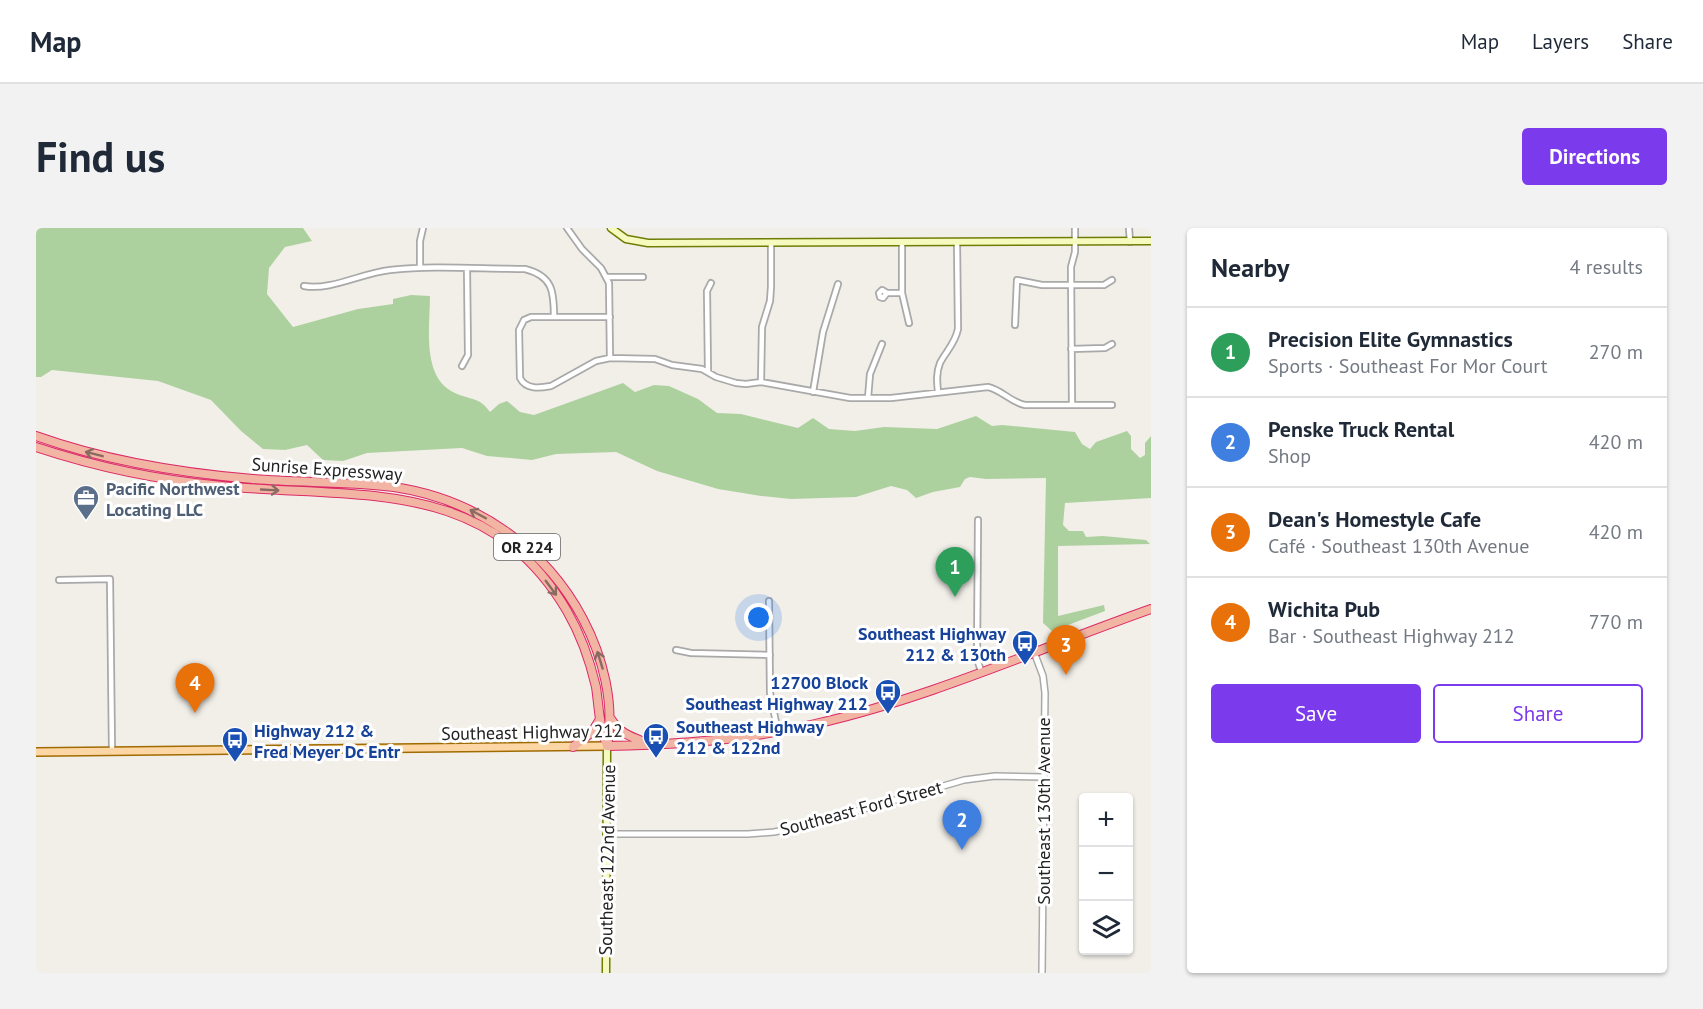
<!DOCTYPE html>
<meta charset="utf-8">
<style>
body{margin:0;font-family:"PT Sans",sans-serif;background:#f2f2f3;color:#1f2937}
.controls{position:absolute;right:18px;bottom:18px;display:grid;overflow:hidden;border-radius:6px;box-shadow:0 2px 4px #0004}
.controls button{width:54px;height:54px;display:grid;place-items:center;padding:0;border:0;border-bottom:2px solid #e0e1e3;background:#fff;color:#1f2937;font:30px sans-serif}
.you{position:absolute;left:723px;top:390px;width:21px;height:21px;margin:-15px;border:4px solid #fff;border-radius:50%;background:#1a73e8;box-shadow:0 0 0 9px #1a73e833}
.badge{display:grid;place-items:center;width:39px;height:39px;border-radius:50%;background:#7c3aed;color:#fff;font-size:20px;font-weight:700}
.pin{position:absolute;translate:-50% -50px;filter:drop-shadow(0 2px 3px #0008)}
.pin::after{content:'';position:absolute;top:32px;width:21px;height:18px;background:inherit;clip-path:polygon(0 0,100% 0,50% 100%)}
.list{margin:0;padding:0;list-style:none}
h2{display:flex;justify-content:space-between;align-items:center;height:78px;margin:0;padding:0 24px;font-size:26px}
h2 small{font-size:20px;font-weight:400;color:#747a83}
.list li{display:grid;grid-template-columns:39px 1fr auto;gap:18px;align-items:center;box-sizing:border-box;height:90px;padding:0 24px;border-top:2px solid #e0e1e3}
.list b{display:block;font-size:22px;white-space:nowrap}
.list p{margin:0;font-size:20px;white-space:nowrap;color:#747a83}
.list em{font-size:20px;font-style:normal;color:#747a83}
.actions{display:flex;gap:12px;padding:18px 24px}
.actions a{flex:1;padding:14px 0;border:2px solid #7c3aed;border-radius:6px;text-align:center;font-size:21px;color:#7c3aed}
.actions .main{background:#7c3aed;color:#fff}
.icon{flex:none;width:33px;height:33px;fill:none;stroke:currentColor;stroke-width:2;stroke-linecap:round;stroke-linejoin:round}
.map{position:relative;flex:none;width:1115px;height:745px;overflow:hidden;border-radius:6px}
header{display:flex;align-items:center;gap:36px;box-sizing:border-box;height:84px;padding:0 30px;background:#fff;border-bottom:2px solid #e0e1e3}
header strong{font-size:28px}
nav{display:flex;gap:33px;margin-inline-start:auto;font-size:21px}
.intro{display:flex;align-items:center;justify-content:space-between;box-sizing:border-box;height:144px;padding:0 36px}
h1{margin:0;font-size:42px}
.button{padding:15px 27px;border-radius:6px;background:#7c3aed;color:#fff;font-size:21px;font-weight:700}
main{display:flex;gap:36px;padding:0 36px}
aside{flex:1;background:#fff;border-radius:6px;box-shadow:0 2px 4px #0004}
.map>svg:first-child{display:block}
.forest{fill:#add19e}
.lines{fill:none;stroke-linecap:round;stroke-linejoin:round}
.minor-casing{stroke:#a9a9a9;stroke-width:8}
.tertiary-casing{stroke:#a9a9a9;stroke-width:8}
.secondary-casing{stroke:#707d05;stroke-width:9}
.primary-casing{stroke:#a06b00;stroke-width:10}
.trunk-casing{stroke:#dc2a67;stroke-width:10}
.minor{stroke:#fff;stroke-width:4.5}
.tertiary{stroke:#fff;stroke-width:5}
.secondary{stroke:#f7fabf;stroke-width:6}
.primary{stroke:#fcd6a4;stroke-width:7}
.trunk{stroke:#f2b4a3;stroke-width:8}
.oneway{stroke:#8a6b62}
.labels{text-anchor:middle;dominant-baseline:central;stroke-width:6;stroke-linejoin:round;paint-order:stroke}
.shield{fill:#fff;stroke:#646464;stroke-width:1.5}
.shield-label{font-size:16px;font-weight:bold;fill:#222}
.street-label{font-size:18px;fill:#222;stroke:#fff}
.service-label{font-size:18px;font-weight:bold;fill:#4e5e75;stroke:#fff;text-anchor:start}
.transit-label{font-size:18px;font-weight:bold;fill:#164399;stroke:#fff;text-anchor:end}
</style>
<header>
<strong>Map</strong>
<nav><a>Map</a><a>Layers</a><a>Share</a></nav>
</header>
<div class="intro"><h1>Find us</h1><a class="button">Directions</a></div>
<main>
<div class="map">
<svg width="1115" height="745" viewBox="0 0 1115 745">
<rect width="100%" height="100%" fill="#f2efe9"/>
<path class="forest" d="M0,0H267L276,13L249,19L233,40L231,66L257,99L322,81L357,76V71L375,67L394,68C394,99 385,150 419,165C434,172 444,169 454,184L463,176L471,173L484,184L498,187L587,155L599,164L618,157L633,158L662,171L681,185L705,186L762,200L777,190L793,201L819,203L848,199L901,201L940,188L956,198L966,197L1039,204L1046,216L1054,221L1060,214L1091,203L1095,208V221L1104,230L1109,227V215L1115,208V270L1029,275L1027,297L1033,303H1047L1050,309L1067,308L1110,312L1114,316L1022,318V388L1068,377L1069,383L1016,403L1007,395L1010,250L950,251L934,249L929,251L924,259L897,264L880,270L871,262L855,258L820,269L755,271L725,268L682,261L621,243L580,224L520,226L496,232L451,228L426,220L331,225L307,233L287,232L271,217L249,222L227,221L205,203L175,172L122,153L16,142L5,149H0Z"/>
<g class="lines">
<g class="minor-casing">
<path id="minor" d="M531,0L546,21L565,40L573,55L574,130
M1093,0L1094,14
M866,15V65L873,95
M384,40V13L387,0
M570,49H607
M268,58C294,63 326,45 354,42C398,37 444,41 489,41C517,48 518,64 518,89
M851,65L847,70L844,69L843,65L846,62L851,65H866
M574,89H495L488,92L483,102L484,150C490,162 504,160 515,158L560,133L574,130L619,131L636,137L666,141L680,149L700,155L710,156L725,154L814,170H855L952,159C966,162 974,174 989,177H1076
M979,97L981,52L1006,57H1068L1076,52
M1035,121L1069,120L1076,116
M426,138L432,127L431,41
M672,144L671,63L675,55
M725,154L726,99L734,73L735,59V15
M777,164L787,104L802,56
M902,164C901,154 900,145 904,135C910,123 919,116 922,101L921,14
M832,170L834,146L846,116
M1036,177L1035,39L1039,24V0
M942,292L941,431L945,443
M23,352L74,351L76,523
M733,373L734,465L742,504
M640,422L655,425L734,427"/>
</g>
<g class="tertiary-casing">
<path id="tertiary" d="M998,424L1007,448L1009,465L1006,745
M570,606H712L738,604L773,597L928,552L959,548L1007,549"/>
</g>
<g class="secondary-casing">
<path id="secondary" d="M575,0L590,11L612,15L1115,13
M570,745L571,518"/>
</g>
<g class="primary-casing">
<path id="primary" d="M0,524L571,518"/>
</g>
<g class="trunk-casing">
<path id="trunk" d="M0,208C70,233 144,245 217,251C264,255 311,253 358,259C439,271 509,319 547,391C567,429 579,476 571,518
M0,219C60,239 123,252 186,258C320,271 451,247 531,383C545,407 554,433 560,459C563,479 563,499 571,517
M575,491C584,506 596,509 611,515
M571,518C641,517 711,512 779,496C894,470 1004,420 1115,381
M537,519L556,504L564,491"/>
</g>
<use href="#minor" class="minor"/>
<use href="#tertiary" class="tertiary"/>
<use href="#secondary" class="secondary"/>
<use href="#primary" class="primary"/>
<use href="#trunk" class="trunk"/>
</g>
<defs><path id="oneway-shaft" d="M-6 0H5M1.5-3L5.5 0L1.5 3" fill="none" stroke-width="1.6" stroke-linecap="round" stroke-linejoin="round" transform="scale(1.5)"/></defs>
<g class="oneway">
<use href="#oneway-shaft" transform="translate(58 226) rotate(-166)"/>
<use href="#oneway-shaft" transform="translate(234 262) rotate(3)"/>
<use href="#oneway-shaft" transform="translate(442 286) rotate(-152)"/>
<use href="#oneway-shaft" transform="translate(515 360) rotate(54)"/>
<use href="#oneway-shaft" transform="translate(564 432) rotate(-107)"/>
</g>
<defs>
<g id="office-pin" transform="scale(1.35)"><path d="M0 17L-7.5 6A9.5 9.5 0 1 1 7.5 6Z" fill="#5c6f8a" stroke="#fff"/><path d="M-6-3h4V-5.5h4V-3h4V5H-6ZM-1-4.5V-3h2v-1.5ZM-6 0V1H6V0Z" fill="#fff"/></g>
<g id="bus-pin" transform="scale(1.35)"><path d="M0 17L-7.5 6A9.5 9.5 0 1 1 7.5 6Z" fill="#1a4fb4" stroke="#fff"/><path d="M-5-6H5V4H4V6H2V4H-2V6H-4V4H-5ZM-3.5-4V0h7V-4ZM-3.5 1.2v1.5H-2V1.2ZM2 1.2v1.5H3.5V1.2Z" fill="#fff"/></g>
</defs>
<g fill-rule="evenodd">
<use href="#office-pin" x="50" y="270"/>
<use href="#bus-pin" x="989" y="415"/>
<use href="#bus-pin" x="852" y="464"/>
<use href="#bus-pin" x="620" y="508"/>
<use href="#bus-pin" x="199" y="512"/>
</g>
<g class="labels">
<rect class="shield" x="458" y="306" width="66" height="26" rx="4.5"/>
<g class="shield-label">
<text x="491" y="319">OR 224</text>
</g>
<g class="street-label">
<text transform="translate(291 241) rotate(4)">Sunrise Expressway</text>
<text transform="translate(496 504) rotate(-1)">Southeast Highway 212</text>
<text transform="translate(825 580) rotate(-15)">Southeast Ford Street</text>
<text transform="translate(1007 583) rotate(-90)">Southeast 130th Avenue</text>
<text transform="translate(571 632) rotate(-89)">Southeast 122nd Avenue</text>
</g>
<g class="service-label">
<text x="70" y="260">Pacific Northwest<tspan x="70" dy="21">Locating LLC</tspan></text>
</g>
<g class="transit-label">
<text x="970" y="405">Southeast Highway<tspan x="970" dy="21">212 &amp; 130th</tspan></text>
<text x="832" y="454">12700 Block<tspan x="832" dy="21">Southeast Highway 212</tspan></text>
<text x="640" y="498" text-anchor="start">Southeast Highway<tspan x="640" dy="21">212 &amp; 122nd</tspan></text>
<text x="218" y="502" text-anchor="start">Highway 212 &amp;<tspan x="218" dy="21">Fred Meyer Dc Entr</tspan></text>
</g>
</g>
</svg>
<div class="controls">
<button>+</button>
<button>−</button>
<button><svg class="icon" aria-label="layers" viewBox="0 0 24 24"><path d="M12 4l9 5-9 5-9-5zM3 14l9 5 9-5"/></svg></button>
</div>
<div class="you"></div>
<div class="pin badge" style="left:919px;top:369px;background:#2e9e5b">1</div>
<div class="pin badge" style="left:926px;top:622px;background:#3f7fe0">2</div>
<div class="pin badge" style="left:1030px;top:447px;background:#e8710a">3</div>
<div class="pin badge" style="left:159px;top:485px;background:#e8710a">4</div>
</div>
<aside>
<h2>Nearby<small>4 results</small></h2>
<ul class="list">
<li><span class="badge" style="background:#2e9e5b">1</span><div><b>Precision Elite Gymnastics</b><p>Sports · Southeast For Mor Court</p></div><em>270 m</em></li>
<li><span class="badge" style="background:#3f7fe0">2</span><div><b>Penske Truck Rental</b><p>Shop</p></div><em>420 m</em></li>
<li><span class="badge" style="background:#e8710a">3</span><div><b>Dean's Homestyle Cafe</b><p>Café · Southeast 130th Avenue</p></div><em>420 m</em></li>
<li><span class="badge" style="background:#e8710a">4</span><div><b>Wichita Pub</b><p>Bar · Southeast Highway 212</p></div><em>770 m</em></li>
</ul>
<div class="actions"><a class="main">Save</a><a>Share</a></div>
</aside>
</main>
